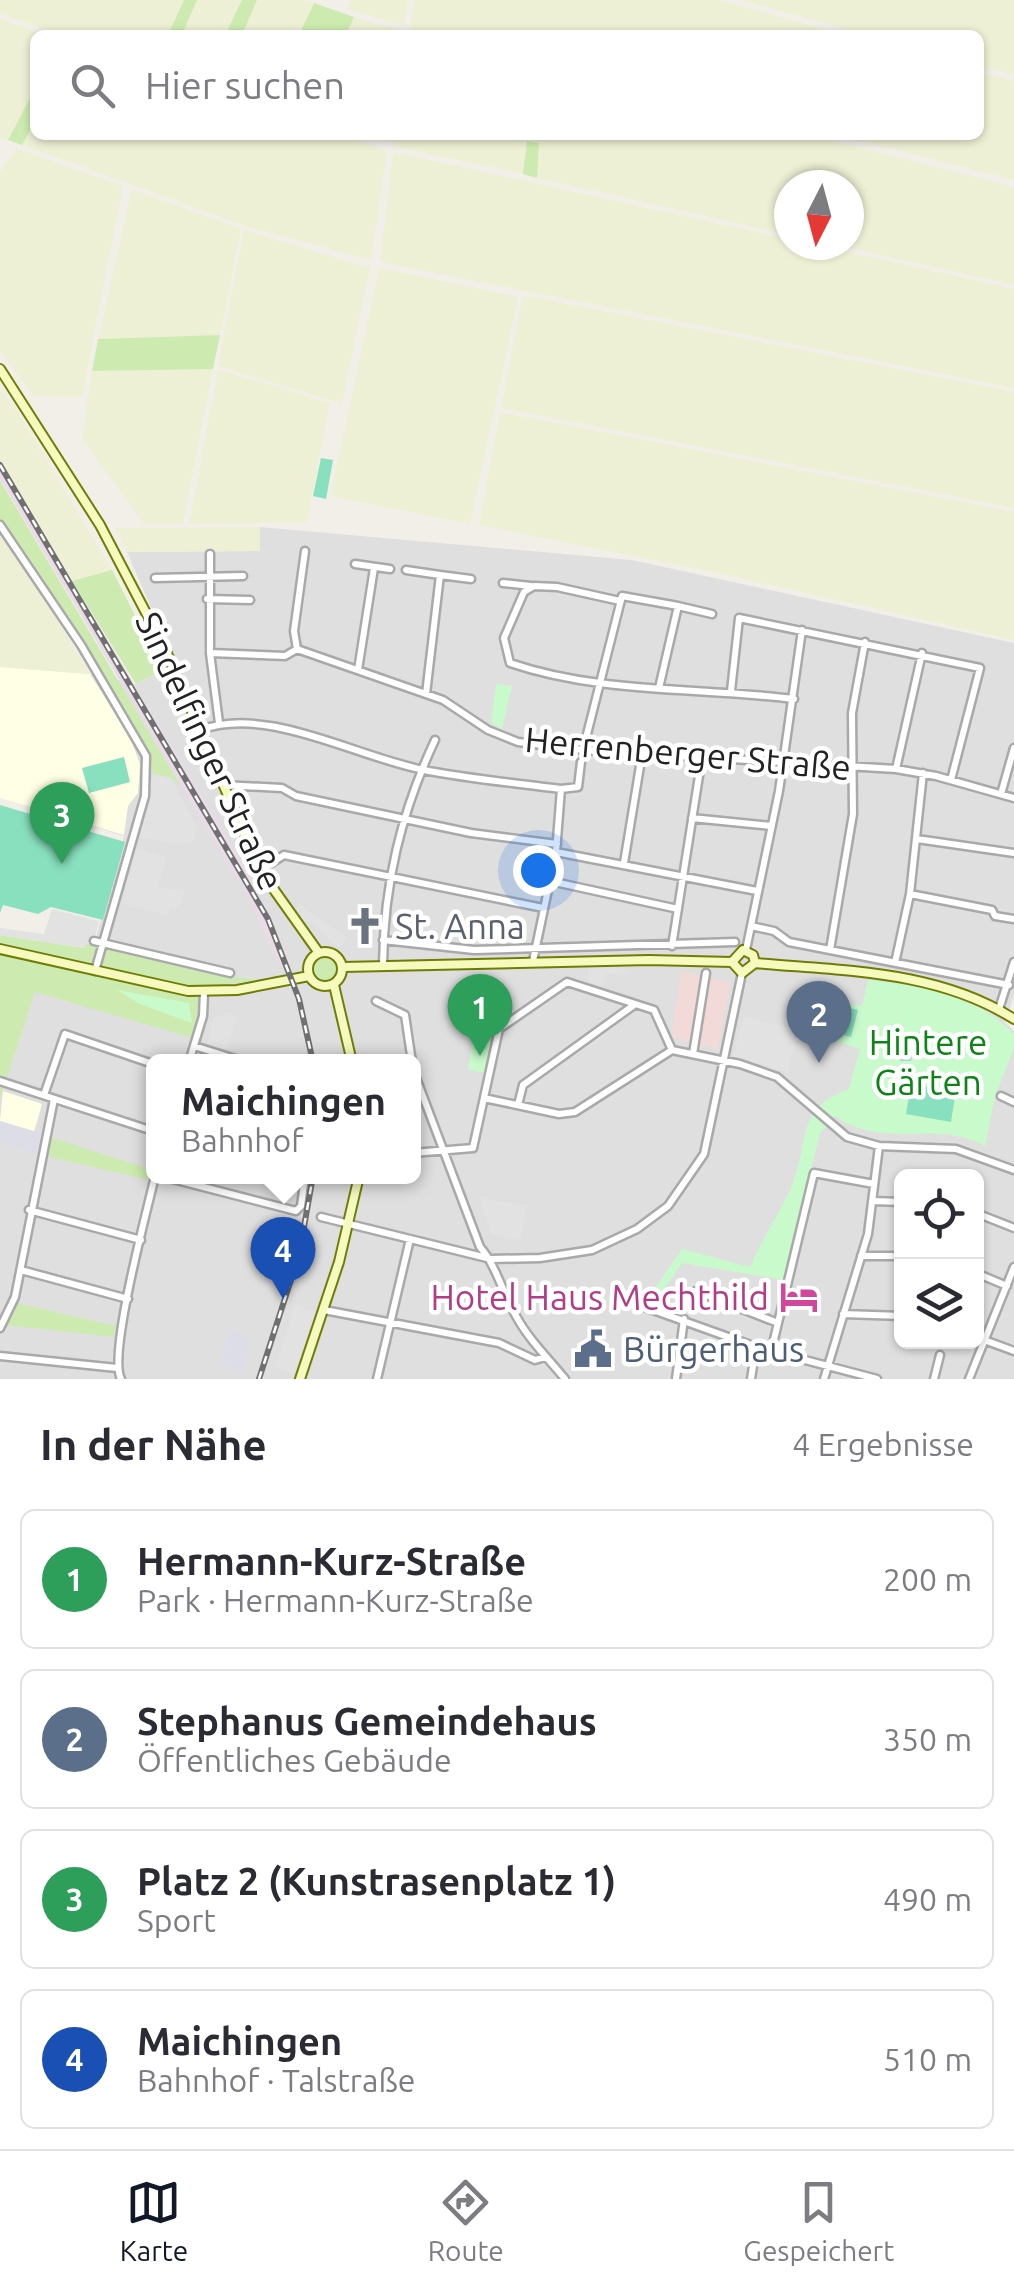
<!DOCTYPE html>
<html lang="de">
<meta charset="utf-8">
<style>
body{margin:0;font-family:Ubuntu,sans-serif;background:#f7f7f7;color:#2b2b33}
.controls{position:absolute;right:30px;bottom:30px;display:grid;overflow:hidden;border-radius:15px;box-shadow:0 2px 8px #0004}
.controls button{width:90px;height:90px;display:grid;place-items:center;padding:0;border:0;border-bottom:2px solid #e1e1e2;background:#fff;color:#2b2b33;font:50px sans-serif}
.compass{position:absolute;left:774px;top:170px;width:90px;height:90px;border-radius:50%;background:#fff;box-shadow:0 2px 8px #0004;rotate:186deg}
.you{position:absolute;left:538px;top:870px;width:35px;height:35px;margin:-25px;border:8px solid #fff;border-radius:50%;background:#1a73e8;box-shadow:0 0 0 15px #1a73e833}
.badge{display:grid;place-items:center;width:65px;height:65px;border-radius:50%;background:#111827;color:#fff;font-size:32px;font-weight:700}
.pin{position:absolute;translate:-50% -82px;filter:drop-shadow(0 2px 5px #0008)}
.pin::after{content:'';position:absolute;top:52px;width:35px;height:30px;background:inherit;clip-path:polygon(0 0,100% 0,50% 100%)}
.popup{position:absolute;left:146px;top:1054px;width:275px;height:130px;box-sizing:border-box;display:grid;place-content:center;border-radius:15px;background:#fff;filter:drop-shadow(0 2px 8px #0005);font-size:32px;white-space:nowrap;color:#7c7c81}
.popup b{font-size:38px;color:#2b2b33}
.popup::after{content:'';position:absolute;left:50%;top:100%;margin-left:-20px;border:20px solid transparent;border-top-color:#fff}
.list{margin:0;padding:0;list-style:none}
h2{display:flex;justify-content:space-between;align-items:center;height:130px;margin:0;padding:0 40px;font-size:42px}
h2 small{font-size:32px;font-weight:400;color:#7c7c81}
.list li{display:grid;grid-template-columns:65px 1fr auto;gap:30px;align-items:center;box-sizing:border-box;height:140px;margin:0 20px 20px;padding:0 20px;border:2px solid #e1e1e2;border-radius:15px}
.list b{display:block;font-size:38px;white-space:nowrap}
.list p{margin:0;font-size:32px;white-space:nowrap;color:#7c7c81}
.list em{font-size:32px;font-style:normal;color:#7c7c81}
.icon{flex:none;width:55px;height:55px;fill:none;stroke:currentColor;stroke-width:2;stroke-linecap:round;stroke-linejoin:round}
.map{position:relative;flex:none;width:1014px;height:1379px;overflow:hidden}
.search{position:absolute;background:#fff;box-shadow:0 2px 8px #0004;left:30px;right:30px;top:30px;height:110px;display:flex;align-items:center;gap:25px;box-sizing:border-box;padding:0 35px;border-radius:15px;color:#7c7c81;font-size:38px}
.sheet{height:770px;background:#fff}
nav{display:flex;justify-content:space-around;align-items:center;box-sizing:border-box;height:140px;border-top:2px solid #e1e1e2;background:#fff;font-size:28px;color:#7c7c81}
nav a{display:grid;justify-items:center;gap:5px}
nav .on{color:#111827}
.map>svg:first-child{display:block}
.residential{fill:#e0dfdf;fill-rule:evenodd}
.commercial{fill:#f2dad9}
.industrial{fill:#ebdbe8}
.education{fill:#ffffe5}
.farmland{fill:#eef0d5}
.grass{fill:#cdebb0}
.park{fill:#c8facc}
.pitch{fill:#88e0be}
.parking{fill:#e2e2e2}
.plaza{fill:#dddde8}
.water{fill:#aad3df}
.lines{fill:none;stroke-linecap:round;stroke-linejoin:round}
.street-casing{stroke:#a9a9a9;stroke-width:11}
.secondary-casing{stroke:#707d05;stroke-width:12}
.street{stroke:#fff;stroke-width:6}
.secondary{stroke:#f7fabf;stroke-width:8}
.rail-casing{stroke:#707070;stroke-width:6}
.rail{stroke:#fff;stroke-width:2.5;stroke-dasharray:8;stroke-linecap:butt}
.labels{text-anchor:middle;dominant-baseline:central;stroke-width:9;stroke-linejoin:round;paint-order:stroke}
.street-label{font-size:35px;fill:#222;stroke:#fff}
.worship-label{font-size:35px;fill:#5b616d;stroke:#fff;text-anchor:start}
.park-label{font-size:35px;fill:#0c8416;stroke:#fff}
.hotel-label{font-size:35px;fill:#b23c85;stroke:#fff;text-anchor:end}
.service-label{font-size:35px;fill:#4e5e75;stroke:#fff;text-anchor:start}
</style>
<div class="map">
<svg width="1014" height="1379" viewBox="0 0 1014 1379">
<rect width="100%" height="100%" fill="#f2efe9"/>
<path class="residential" d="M260,527L632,560L1014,643V995L1005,1023L1014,1031V1379H0V976L78,1002L124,836L0,798V667L90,674L136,684L163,670L171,654L127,552L259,551ZM153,1062H413V1176H153ZM902,1176H976V1342H902Z"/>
<path class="commercial" d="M681,972L730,982L718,1049L671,1037Z"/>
<path class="industrial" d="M0,463L243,864L290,962L280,965L248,897L0,479Z"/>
<path class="education" d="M0,667L90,674L130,737L140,764L138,793L128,806L124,835L0,798Z
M3,1091L42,1104L34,1132L0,1121Z"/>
<path class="farmland" d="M0,0H184L168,35H62L0,14Z
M197,0H242L225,35H182Z
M257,0H304L314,3L299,35H242Z
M351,0H408L404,26L347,9Z
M414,0H719L844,35H435L410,28Z
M740,0H1014V75L979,65V35H868Z
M354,17L403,31L402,35H346Z
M0,19L48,35H35V101L29,99L8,140L0,137Z
M979,71L1014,81V180L837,135H979Z
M35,121V135H343L387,151L371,260L248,227L22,145Z
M394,135H810L1014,187V285L835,245H849V185H789V235L537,178L539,143L527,142L523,174L392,146Z
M16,148L120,185L122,191L82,397L34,396L0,351V172Z
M393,152L789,239V245H818L1014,289V388L380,262Z
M132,189L241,229L220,335L98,339Z
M244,230L370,268L342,404L218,366Z
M379,268L515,296L518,300L470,524L334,497L331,492Z
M528,296L1014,392V508L501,408L522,299Z
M213,369L183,524H144L82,439L92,371Z
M218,369L330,403L307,522L189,524Z
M0,388L17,411L112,570L72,581L0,461Z
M500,412L1014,512V640L727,575L479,525Z
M260,527V551L127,552L115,528Z
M0,534L37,586L90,674L0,667Z"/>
<path class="grass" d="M184,0H197L182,35H168Z
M242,0H257L242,35H225Z
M314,3L354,17L346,35H299Z
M30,98L35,101V121L22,145L8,140Z
M527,141L539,143L537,178L523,174Z
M220,335L213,369L92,371L98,339Z
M0,480L181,787L171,778L153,774L150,755L141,737L61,607L0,520Z
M112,570L163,670L136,684L72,581Z
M0,935L84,948L86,943L230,977L264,980L198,987L199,1013L193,1038L35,992L0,1098Z
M313 969a13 13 0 1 1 26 0a13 13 0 1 1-26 0Z
M49,1137L150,1169L148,1180L45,1156Z
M17,1303L116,1326L113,1337L5,1325Z"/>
<path class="park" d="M496,684L512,686L502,729L491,723Z
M868,980C920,985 976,995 1014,1034V1048L995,1096L985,1146C934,1118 885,1151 835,1116L820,1133L784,1280L682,1263L665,1288L660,1306L652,1302L654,1290L682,1249L750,1267C762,1239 781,1211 793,1183C810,1138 795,1109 849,1089L860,1049L798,1030L806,996L862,1006Z
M117,990L189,1003L192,1023L140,1004Z
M473,1038L493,1042L486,1073L468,1070Z"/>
<path class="pitch" d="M321,458L333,460L326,499L313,496Z
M124,757L130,782L89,793L82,768Z
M0,805L125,842L103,920L51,907L38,914L3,905L0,913Z
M835,1004L858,1010L851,1037L829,1032Z
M911,1084L956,1091L951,1122L906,1114Z"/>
<path class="parking" d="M153,774L171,778L196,826L194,842L175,845L139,837Z
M136,848L167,858L158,887L186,891L178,909L170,907L168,916L122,903Z
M298,903L347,938L343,944L339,947L310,922L305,923L296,914Z
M52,909L99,921L93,945L86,943L85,948L0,935V928L44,934Z
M588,967L626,968L629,974L606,973L603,987L588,982Z
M227,1014L237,1018L227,1049L207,1043L214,1017Z
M744,1016L798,1030L788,1072L733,1057Z
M478,1197L527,1207L520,1240L491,1234Z
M295,1305L317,1313L300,1364H295L299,1367L296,1375L275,1366Z"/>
<path class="plaza" d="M0,1121L41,1133L37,1153L0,1143Z
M230,1330L251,1338L242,1372L220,1364Z"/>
<path class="water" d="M890,1029H898L915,1046L911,1061H901L883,1047L882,1040Z"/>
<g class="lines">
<g class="street-casing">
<path id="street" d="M0,525L81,645L146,756L145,796L95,971
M305,551L294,631L297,649L443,700L488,730L518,742L583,750L896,769L936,776L1014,798
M210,554V653L219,723
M355,564L390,569
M406,570L440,575
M155,578L243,576
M503,583L531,586
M207,599L250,600
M620,601L557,587L534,586L524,592L504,638L510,663C601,694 699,687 794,699
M678,606L712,614
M210,653L285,656L297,649
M358,670L374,568
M731,691L739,618L980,668L951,780
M426,694L440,575L471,579
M201,730C267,705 356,757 424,770C469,779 516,783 561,789L578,787L581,762
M583,750L622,596L678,606L659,688
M896,769L922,653
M223,785L282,788L296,796L471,833L557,844
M1001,794L1014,748
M692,818L771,826
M917,839L1014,853
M556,852L757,891
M624,863L642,754
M260,870L284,855L543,908
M550,881L678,909
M910,894L992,910L995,916L1014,919
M751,926L774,931L789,942L1009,985
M383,940L474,950L735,942
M94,941L230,973
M672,946L702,757
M746,950L779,791L802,630
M830,950L853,814L852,713L865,642
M533,961L556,852L561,789
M895,963L910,894L923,773
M383,964C384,883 401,813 435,740
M376,1001L405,1015L412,1062
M999,1009L1014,962
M194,1046L245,1062
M693,1054L706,973
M189,1062L203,1016L204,992
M413,1070L480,1247C496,1265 503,1294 516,1316C529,1340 548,1358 565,1379
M0,1081L153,1131
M44,1095L65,1034L153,1064
M1001,1096L1014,1102
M484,1098L559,1114L575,1112L672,1050
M518,1105L523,1085L634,1005
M413,1153L473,1148L499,1029L567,982L654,1010L672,1050L740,1064L777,1077L847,1137L879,1146L956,1149L1014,1170
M161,1176L296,1211L301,1206L305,1176
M872,1201L902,1202
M29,1210L141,1240
M976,1213L1014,1228
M321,1217L491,1259L540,1258L592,1250L637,1229L668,1206L704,1154L742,973
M861,1256H902
M21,1270L128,1299
M976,1273L1007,1286
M696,1291L778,1323
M628,1301L756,1347L877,1379
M324,1310L499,1343L535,1360L545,1357
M843,1314L902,1316
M0,1328L15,1297L54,1099
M976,1337L1014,1351
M771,1352L814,1173L874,1184
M0,1356L117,1368
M121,1379C108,1355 147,1211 155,1176
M377,1379L410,1239
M676,1379L684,1319
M751,1379L756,1347
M824,1379L868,1234L879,1146
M934,1379L940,1355
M969,1379L1014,1267"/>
</g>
<g class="secondary-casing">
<path id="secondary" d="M0,369L100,525L166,651L260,870L319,953
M0,949L188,991L237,990L309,976
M308 969a17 17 0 1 1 34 0a17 17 0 1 1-34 0Z
M732,962L743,950L753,955L755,963
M732,962L742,973L755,963
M755,963C843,971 937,970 1014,1019
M343,967L649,960L732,962
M334,985L352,1062
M300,1379L339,1262L359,1176"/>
</g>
<use href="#street" class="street"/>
<use href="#secondary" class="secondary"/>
<g class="rail-casing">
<path id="rail" d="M0,465L268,919L299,999L313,1062
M259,1379L299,1255L313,1176"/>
</g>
<use href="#rail" class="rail"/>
</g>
<defs>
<g id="church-bare" transform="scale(3)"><path d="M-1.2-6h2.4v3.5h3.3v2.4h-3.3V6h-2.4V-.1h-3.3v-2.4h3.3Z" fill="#6b7280" stroke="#fff" stroke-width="2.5" paint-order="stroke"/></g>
<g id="hotel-bare" transform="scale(3)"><path d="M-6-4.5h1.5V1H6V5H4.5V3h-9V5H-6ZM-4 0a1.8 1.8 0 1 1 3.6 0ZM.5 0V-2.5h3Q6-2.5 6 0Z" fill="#d1479c" stroke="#fff" stroke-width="2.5" paint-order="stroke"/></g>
<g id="civic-bare" transform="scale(3)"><path d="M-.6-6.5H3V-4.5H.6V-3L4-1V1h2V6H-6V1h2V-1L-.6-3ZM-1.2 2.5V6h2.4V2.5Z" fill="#5c6f8a" stroke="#fff" stroke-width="2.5" paint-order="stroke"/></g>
</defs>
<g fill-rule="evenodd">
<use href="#church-bare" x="365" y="926"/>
<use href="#hotel-bare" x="799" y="1297"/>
<use href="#civic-bare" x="593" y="1349"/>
</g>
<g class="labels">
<g class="street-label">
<text transform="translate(210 751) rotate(65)">Sindelfinger Straße</text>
<text transform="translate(688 753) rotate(5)">Herrenberger Straße</text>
</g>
<g class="worship-label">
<text x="395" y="926">St. Anna</text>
</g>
<g class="park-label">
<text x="928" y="1042">Hintere<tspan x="928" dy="40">Gärten</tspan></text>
</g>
<g class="hotel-label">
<text x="769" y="1297">Hotel Haus Mechthild</text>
</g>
<g class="service-label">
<text x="623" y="1349">Bürgerhaus</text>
</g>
</g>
</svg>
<div class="controls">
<button><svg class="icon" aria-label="locate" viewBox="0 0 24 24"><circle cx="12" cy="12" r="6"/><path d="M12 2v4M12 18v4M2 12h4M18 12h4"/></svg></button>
<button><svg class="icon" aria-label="layers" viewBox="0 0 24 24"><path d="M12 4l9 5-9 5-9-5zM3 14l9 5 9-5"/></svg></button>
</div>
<svg class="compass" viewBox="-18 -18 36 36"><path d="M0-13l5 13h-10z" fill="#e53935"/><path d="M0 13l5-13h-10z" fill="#7c7c81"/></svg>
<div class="you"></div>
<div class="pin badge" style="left:480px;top:1056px;background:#2e9e5b">1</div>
<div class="pin badge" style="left:819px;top:1063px;background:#5c6f8a">2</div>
<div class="pin badge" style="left:62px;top:864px;background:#2e9e5b">3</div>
<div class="pin badge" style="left:283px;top:1299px;background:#1a4fb4">4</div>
<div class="popup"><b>Maichingen</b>Bahnhof</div>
<div class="search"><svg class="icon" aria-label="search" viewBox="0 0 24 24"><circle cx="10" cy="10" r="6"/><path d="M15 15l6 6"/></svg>Hier suchen</div>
</div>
<section class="sheet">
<h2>In der Nähe<small>4 Ergebnisse</small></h2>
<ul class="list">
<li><span class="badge" style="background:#2e9e5b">1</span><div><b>Hermann-Kurz-Straße</b><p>Park · Hermann-Kurz-Straße</p></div><em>200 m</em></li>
<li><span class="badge" style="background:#5c6f8a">2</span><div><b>Stephanus Gemeindehaus</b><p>Öffentliches Gebäude</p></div><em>350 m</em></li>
<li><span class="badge" style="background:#2e9e5b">3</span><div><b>Platz 2 (Kunstrasenplatz 1)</b><p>Sport</p></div><em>490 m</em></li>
<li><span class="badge" style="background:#1a4fb4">4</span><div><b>Maichingen</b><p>Bahnhof · Talstraße</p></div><em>510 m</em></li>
</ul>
</section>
<nav>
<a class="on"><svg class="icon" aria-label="map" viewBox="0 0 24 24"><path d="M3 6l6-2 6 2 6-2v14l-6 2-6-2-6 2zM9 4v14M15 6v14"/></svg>Karte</a>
<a><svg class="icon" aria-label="directions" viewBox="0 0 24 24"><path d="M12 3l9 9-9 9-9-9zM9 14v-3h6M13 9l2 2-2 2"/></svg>Route</a>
<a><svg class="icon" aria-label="saved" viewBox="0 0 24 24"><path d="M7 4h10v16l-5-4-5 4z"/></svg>Gespeichert</a>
</nav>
